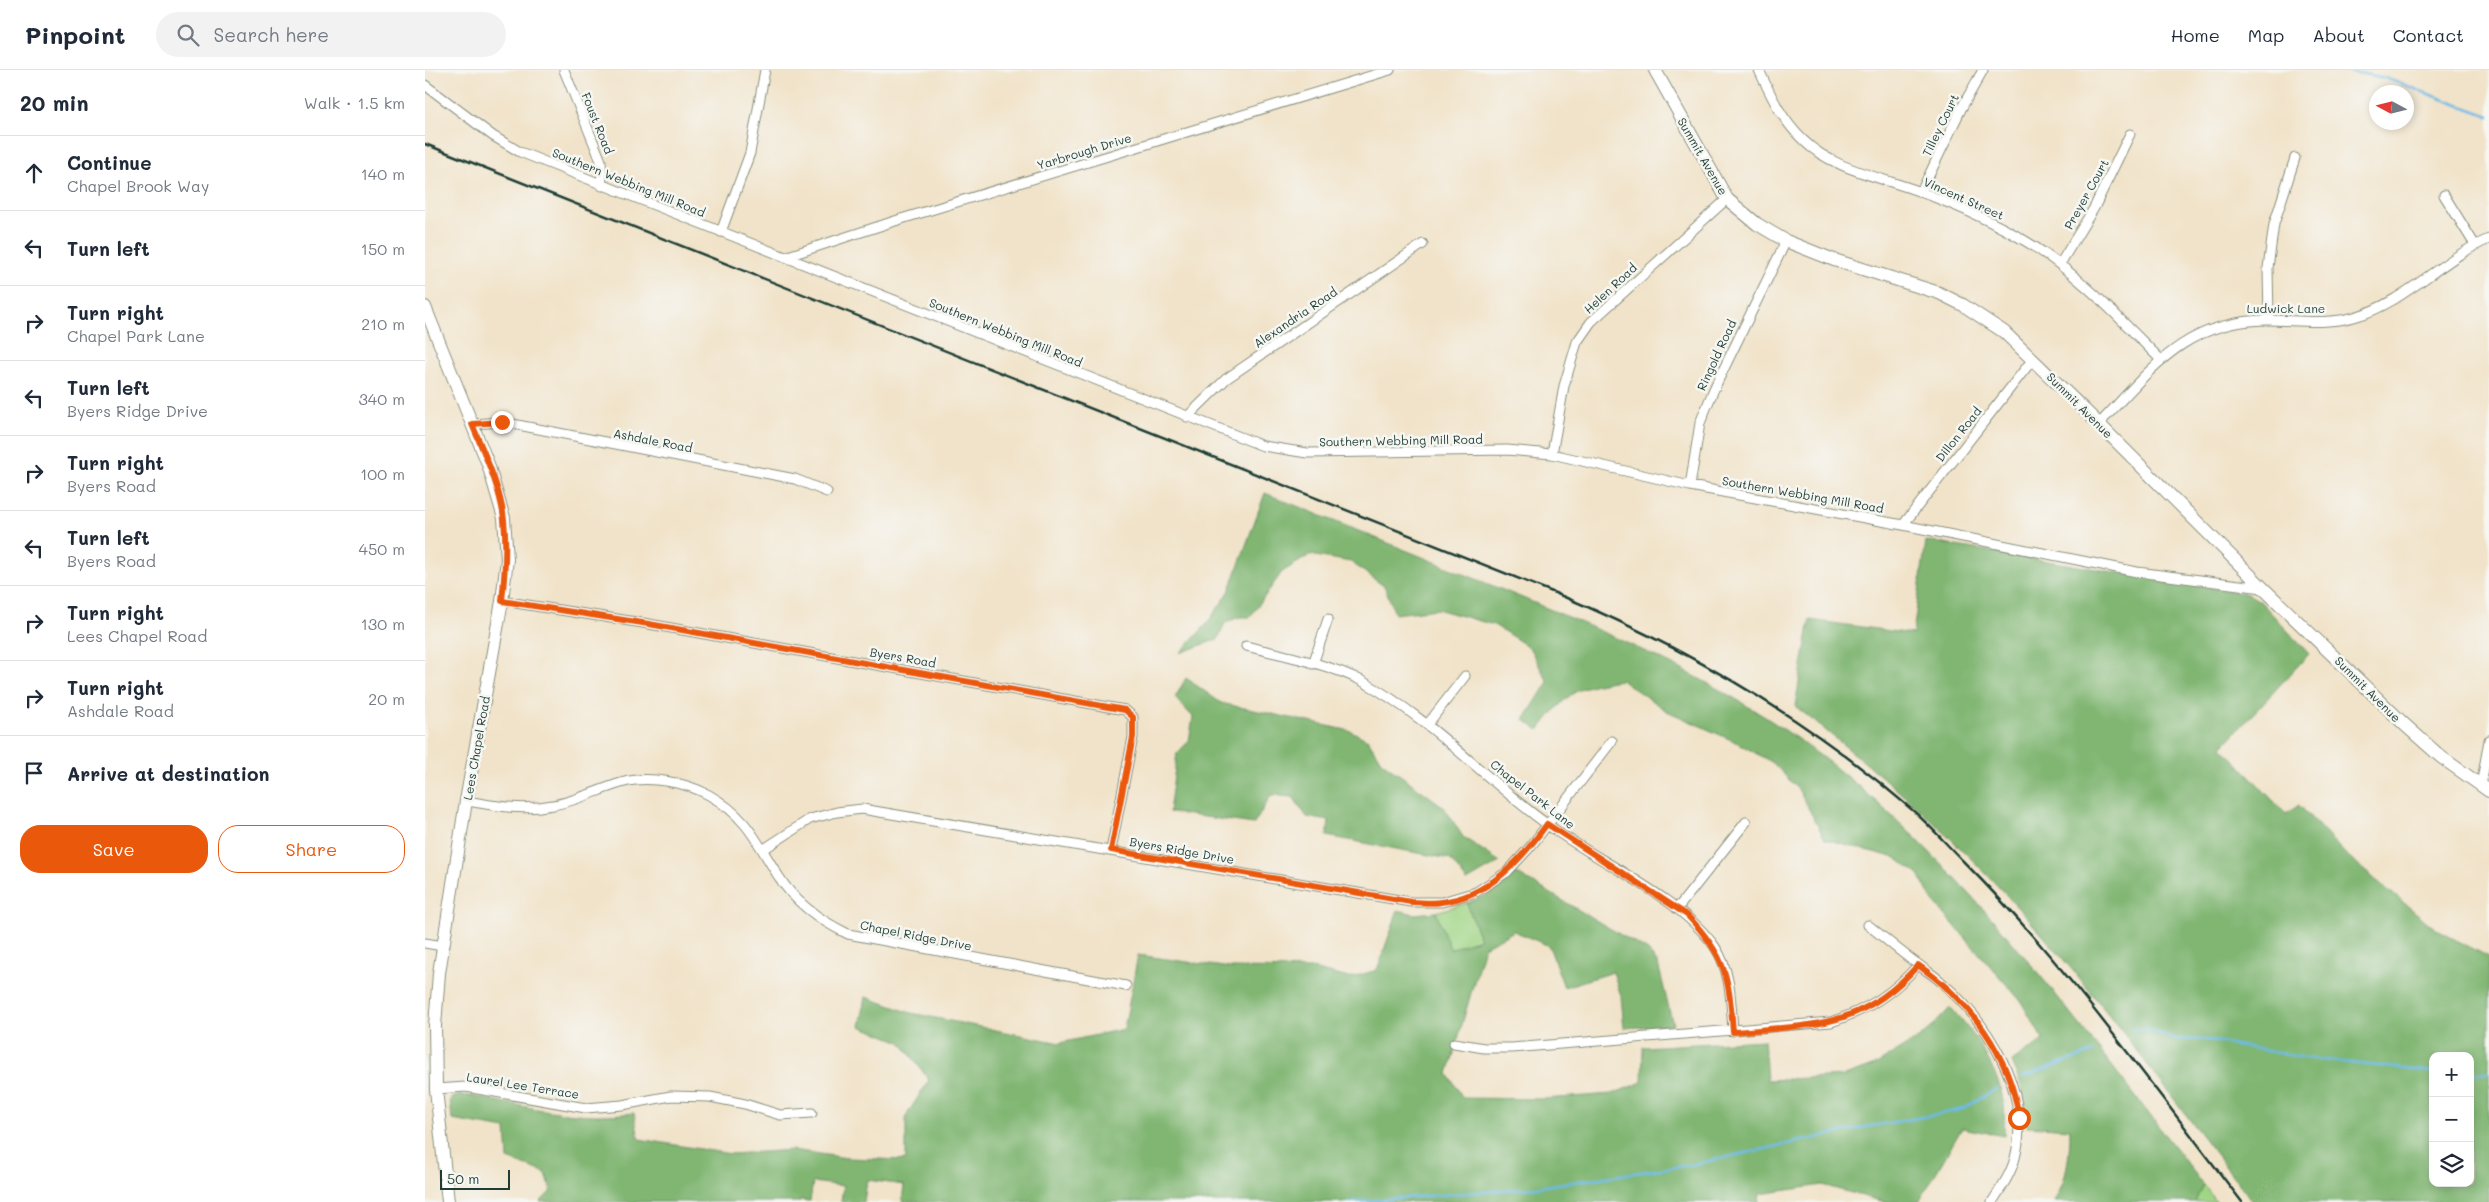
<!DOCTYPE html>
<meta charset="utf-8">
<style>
body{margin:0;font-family:Mali,sans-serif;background:#f2f2f3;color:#1f2937}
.controls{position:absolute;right:15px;bottom:15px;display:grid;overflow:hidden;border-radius:10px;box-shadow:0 2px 8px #0003}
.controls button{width:45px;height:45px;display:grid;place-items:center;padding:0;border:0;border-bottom:1px solid #e0e1e3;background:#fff;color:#1f2937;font:25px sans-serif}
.compass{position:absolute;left:1944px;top:15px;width:45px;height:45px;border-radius:50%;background:#fff;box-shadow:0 2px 8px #0003;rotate:277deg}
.scale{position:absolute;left:15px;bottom:12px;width:70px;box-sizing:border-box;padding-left:5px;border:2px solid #1f3d34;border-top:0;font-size:14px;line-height:18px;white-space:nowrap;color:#1f3d34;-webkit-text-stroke:4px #f6f6f2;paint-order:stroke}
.stop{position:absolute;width:15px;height:15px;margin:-11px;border:4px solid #ea580c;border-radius:50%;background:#fff}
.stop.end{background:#ea580c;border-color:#fff;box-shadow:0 1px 5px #0008}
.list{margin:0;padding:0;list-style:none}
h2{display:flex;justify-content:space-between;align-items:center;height:65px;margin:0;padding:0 20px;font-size:21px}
h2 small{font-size:16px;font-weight:400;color:#747a83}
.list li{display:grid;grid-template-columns:32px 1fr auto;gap:15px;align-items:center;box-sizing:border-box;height:75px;padding:0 20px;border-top:1px solid #e0e1e3}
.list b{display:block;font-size:19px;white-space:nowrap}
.list p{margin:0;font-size:16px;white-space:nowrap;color:#747a83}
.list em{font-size:16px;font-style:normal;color:#747a83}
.actions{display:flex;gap:10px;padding:15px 20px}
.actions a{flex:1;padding:11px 0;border:1px solid #ea580c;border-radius:20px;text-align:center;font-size:18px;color:#ea580c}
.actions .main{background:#ea580c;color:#fff}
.icon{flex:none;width:28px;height:28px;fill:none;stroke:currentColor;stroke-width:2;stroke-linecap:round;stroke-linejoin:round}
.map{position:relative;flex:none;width:2064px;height:1132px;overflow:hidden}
header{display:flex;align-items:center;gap:30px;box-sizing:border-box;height:70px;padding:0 25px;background:#fff;border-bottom:1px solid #e0e1e3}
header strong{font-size:24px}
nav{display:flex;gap:28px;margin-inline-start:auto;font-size:18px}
.search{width:350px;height:45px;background:#f2f2f3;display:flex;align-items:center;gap:12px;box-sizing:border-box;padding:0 18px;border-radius:28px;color:#747a83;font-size:19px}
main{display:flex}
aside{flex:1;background:#fff}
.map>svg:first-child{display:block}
.green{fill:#a0d585;stroke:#60895c}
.forest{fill:#80b672;stroke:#507a53;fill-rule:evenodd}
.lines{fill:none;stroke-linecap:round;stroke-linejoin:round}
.stream{stroke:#6dbbe7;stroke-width:2.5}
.street-casing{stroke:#88907e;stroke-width:11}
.secondary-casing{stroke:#88907e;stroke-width:14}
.street{stroke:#fff;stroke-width:9}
.secondary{stroke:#fff;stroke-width:12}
.rail{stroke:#1f3d34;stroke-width:2.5}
.route{stroke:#ea580c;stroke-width:6}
.labels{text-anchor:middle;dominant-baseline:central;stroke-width:5;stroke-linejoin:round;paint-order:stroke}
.street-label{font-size:12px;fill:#1f3d34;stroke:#f6f6f2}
</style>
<header>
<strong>Pinpoint</strong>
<div class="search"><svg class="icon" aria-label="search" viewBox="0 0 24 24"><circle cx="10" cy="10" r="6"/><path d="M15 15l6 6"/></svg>Search here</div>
<nav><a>Home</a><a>Map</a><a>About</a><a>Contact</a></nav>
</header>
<main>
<aside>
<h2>20 min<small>Walk · 1.5 km</small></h2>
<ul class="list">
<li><svg class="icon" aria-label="ahead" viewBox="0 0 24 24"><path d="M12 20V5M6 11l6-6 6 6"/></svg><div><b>Continue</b><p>Chapel Brook Way</p></div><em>140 m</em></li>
<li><svg class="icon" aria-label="left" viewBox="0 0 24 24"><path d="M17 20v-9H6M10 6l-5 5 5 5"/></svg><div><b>Turn left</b></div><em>150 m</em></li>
<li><svg class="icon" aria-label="right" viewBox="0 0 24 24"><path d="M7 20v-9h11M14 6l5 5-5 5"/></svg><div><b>Turn right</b><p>Chapel Park Lane</p></div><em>210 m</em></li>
<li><svg class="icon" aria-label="left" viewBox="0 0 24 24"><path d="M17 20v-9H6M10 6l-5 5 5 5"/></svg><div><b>Turn left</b><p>Byers Ridge Drive</p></div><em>340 m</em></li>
<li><svg class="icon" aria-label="right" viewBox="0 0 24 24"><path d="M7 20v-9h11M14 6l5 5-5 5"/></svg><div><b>Turn right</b><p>Byers Road</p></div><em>100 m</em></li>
<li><svg class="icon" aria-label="left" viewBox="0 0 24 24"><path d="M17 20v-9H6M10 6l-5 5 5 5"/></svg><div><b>Turn left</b><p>Byers Road</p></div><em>450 m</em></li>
<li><svg class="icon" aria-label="right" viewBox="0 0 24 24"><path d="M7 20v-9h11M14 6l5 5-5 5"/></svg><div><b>Turn right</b><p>Lees Chapel Road</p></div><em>130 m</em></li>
<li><svg class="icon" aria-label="right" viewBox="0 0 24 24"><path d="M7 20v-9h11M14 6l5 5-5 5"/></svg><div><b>Turn right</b><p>Ashdale Road</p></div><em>20 m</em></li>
<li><svg class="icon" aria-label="arrive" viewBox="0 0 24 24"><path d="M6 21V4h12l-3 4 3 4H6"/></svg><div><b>Arrive at destination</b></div></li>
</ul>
<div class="actions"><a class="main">Save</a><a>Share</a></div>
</aside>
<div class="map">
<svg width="2064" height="1132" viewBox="0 0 2064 1132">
<rect width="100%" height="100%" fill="#f6f6f2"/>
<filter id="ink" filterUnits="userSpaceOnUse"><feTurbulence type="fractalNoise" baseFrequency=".02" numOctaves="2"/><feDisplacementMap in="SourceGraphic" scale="10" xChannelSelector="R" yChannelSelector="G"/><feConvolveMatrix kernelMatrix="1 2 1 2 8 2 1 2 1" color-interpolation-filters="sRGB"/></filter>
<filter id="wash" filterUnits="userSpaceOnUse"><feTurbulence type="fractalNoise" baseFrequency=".0096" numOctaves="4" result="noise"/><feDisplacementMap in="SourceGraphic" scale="20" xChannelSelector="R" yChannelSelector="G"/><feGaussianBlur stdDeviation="1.12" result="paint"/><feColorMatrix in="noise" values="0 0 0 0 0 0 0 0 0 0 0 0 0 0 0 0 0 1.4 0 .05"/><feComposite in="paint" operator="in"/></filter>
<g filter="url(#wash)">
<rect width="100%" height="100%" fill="#f1e3c9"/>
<path class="green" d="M1042,833L1055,869L1025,879L1011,842Z
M1778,1114L1792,1132H1770Z"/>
<path class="forest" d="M840,423C918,455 996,486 1073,518C1178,561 1284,605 1377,672C1539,789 1656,958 1778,1114L1770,1132H1629C1642,1109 1645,1085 1645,1059L1602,1056L1598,1021L1587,992L1618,970L1595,930L1507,830L1494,805L1471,788L1400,769L1373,719L1348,693L1311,672L1242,641L1196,610C1149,616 1143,623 1114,660L1099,650L1123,612L1104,577L1069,555L1012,539L970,544L960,517L926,492L885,485L857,502L825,547H814L800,553L793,569L755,583L781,555L804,522Z
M1501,471L1823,524L1835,531L1884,584L1797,677L1861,744L1874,735L1924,788L2012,860L2064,887V1132H1828C1748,1030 1673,923 1584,828C1519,757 1446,696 1370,636L1385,550L1488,564ZM2008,986H2045V1113H2008Z
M761,608L796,633L926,661L943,670L956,691L1019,737L1038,767L1075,792L1042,811L1025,789L902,766L904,751L882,747L868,727L846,725L829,754L744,742L752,683L764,671L768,647L750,628Z
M1091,803L1223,881L1233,894L1248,955L1199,958L1196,926L1188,902L1139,917L1124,876L1089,861L1059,877L1023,1004L1038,1028L1119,1029L1187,1024L1217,1012L1218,977L1339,970L1342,1010L1420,1006L1450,995L1501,963L1525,938C1551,964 1573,999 1579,1035C1580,1045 1579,1056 1579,1066L1537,1058L1494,1132H1460L1397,1115L1335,1124L1334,1132H477L479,1115L442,1110L439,1132H416L418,1116L388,1112L385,1131L375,1130L374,1132H115L126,1121L121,1103L83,1089L81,1059L27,1050L25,1029C36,1022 50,1027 62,1029C115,1040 155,1049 209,1043L214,1069L306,1084L368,1080L422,1088L481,1090V1046L504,1010L476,972L435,956L441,927L486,943L635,973L699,959L713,885L806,898L887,899L924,908L952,900L973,840L989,844L1011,842L1025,879L1055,869L1042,833L1071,821Z"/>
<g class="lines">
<path class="stream" d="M1917,0L1960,8L2064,46
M1707,959H1722L1751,969L1784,970L1881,988L2008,1002
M2045,1003L2064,1002
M1598,1007L1668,982
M925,1132L1106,1118L1270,1094L1441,1057L1515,1044L1538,1039L1571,1019"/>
</g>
</g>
<g filter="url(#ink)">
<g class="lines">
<g class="street-casing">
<path id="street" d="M139,0L176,91L177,116
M1334,0C1346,26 1357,50 1378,70C1408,100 1457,107 1496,122C1531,135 1569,152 1602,172C1653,203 1694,248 1736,290
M0,15L68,66L95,82L838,376L882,383L1082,380L1127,384L1265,416L1478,455L1712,502L1838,518
M1496,122L1536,39L1558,0
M2019,125L2050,175
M296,162L325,83L340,0
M360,187L473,150L965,0
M1635,194L1669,138L1705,64
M1844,250L1843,198L1849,154L1870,88
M762,347L801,309L998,174
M47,354L77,352L370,409L402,422
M1674,354C1727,299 1759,251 1842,250C1871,250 1900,255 1929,247C1980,233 2016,189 2064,169
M1127,384L1139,316L1152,272L1166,252L1302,129
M1265,416L1275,353L1289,319L1361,171
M1478,455L1608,289
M77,531L224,554L700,640L708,647V667L686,780
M821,576C856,585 905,594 937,611C1006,648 1059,709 1123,755C1173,792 1254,826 1290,877C1306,900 1306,934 1308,961
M888,594L903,549
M1002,655L1040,606
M2056,716L2064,670
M41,731C71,736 98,741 128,735C151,731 173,720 196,713C223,705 260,712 284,725C323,747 332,773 354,807C371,834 396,851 423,864L701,916
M339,779L385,749L412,742L437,739L986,832H1017L1051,822L1082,802L1106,776L1187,671
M1252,839L1321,752
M1443,855C1460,868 1476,883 1494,895C1501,901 1509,905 1515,911C1564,953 1607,1022 1590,1088C1586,1104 1576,1118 1567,1132
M0,873L18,876
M1029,973L1059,978H1087L1406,952C1442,940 1468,924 1493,895
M11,1019L41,1017L161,1038L197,1035L246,1026L285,1027L320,1034L355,1045L387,1043"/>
</g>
<g class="secondary-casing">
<path id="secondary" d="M1230,0L1302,129L1332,154L1361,171L1409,190L1514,223L1538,235L1579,262L1674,354L1838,518L1980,655L2016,687L2064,721
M0,237L63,394L79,448L82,489L77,531L41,731L14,903L10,956L11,1019L23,1132"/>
</g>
<use href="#street" class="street"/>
<use href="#secondary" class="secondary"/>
<path class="rail" d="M0,74L1130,523C1258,576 1380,647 1485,738C1504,754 1521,774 1538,791C1642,895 1727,1016 1817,1132"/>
</g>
</g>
<g class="lines" filter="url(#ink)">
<path class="route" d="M77,352L47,354C59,383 76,419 79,450C82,477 80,503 77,531L224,554L700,640L708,647V667L686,780L986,832C996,832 1007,834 1016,832C1063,827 1096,790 1122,754L1262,845C1301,886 1304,907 1308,962C1386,955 1437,959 1493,895C1545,931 1585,985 1594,1048"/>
</g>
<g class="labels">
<g class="street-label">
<text transform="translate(173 53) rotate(68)">Foust Road</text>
<text transform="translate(1515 55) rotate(-64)">Tilley Court</text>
<text transform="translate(659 81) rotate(-17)">Yarbrough Drive</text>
<text transform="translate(1278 86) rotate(60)">Summit Avenue</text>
<text transform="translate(204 112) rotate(22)">Southern Webbing Mill Road</text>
<text transform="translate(1661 124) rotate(-61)">Preyer Court</text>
<text transform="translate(1539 128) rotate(24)">Vincent Street</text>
<text transform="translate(1185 218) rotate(-43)">Helen Road</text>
<text x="1861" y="238">Ludwick Lane</text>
<text transform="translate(870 247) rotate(-34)">Alexandria Road</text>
<text transform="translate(581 262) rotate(22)">Southern Webbing Mill Road</text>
<text transform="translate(1291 285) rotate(-65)">Ringold Road</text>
<text transform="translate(1655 335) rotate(45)">Summit Avenue</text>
<text transform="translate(1533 364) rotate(-52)">Dillon Road</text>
<text transform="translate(228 370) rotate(11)">Ashdale Road</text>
<text transform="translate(976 370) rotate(-1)">Southern Webbing Mill Road</text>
<text transform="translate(1378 424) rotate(10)">Southern Webbing Mill Road</text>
<text transform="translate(478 587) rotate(10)">Byers Road</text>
<text transform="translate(1943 619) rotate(45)">Summit Avenue</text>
<text transform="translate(51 678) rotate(-80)">Lees Chapel Road</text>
<text transform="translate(1108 724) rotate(38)">Chapel Park Lane</text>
<text transform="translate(757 780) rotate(10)">Byers Ridge Drive</text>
<text transform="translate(491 865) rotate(11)">Chapel Ridge Drive</text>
<text transform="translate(98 1015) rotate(9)">Laurel Lee Terrace</text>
</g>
</g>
</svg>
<div class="controls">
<button>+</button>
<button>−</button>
<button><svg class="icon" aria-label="layers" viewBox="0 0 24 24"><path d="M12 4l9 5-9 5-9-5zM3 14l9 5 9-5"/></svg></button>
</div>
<svg class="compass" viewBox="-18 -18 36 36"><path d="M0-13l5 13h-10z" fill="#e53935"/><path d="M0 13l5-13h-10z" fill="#747a83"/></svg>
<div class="scale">50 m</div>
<div class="stop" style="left:1594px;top:1048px"></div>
<div class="stop end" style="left:77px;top:352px"></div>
</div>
</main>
